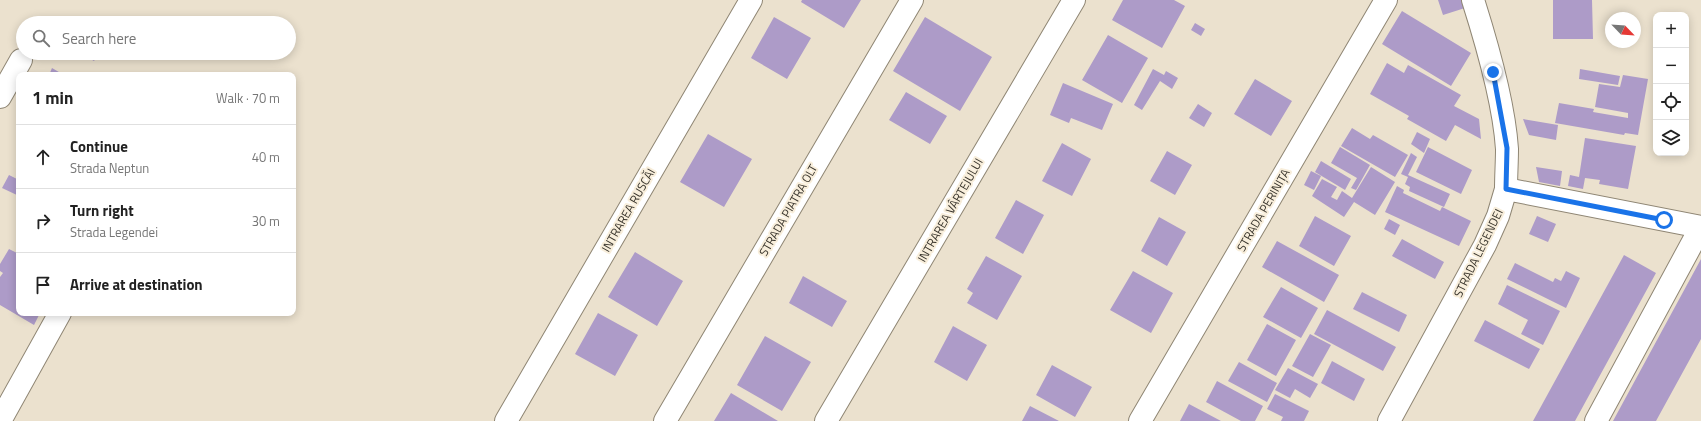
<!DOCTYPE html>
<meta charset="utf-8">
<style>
body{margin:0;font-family:"Titillium Web",sans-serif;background:#f6f6f6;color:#222}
.controls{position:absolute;right:12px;top:12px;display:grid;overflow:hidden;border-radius:8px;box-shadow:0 2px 10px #0003}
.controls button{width:36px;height:36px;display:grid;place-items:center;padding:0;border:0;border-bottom:1px solid #e0e0e0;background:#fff;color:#222;font:20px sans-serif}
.compass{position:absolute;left:1605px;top:12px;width:36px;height:36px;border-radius:50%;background:#fff;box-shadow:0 2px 10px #0003;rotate:115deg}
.stop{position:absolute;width:12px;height:12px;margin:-9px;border:3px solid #1a73e8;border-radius:50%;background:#fff}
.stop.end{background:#1a73e8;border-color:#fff;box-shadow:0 1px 4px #0008}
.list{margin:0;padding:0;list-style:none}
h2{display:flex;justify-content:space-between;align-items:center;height:52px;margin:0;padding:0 16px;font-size:17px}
h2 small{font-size:13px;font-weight:400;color:#767676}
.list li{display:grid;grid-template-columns:26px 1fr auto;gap:12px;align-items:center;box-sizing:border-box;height:64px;padding:0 16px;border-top:1px solid #e0e0e0}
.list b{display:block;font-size:15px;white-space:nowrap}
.list p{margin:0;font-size:13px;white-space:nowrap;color:#767676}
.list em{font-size:13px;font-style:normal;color:#767676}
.icon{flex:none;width:22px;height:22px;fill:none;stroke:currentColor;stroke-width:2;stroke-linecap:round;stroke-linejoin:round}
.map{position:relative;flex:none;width:1701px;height:421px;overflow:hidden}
.search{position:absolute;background:#fff;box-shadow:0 2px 10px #0003;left:16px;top:16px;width:280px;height:44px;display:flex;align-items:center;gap:10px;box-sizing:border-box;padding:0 14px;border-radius:22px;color:#767676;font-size:15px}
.panel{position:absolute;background:#fff;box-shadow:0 2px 10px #0003;left:16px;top:72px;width:280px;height:244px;border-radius:8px}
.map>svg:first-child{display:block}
.building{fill:#ad9bc8}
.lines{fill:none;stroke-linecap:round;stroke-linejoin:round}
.minor-casing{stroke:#8f8674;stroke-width:24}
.tertiary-casing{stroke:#8f8674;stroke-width:24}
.minor{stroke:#fff;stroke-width:22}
.tertiary{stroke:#fff;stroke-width:22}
.route{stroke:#1a73e8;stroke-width:5}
.labels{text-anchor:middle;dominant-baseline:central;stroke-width:4;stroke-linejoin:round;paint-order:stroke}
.street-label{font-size:12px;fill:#38342c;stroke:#f8eedb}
</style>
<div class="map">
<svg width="1701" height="421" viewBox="0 0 1701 421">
<rect width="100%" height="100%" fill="#ebe1ce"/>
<path class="building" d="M802,0H861L844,28L801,2Z
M1123,0H1174L1185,6L1162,48L1112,20Z
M1438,0H1462L1465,8L1443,15Z
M1553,0H1592L1593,39H1553Z
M1402,11L1471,53L1451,86L1382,44Z
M774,17L811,38L787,79L751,58Z
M925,17L992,57L960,111L893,71Z
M1195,23L1205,29L1201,36L1191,30Z
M1108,35L1148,58L1122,103L1082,80Z
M80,53H99L94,61Z
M1387,63L1404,73L1408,65L1461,95L1454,106L1479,119L1481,139L1455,125L1446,141L1407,119L1409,116L1370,94Z
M52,68L64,75H49Z
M1153,69L1164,75L1166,71L1178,78L1172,89L1160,81L1142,110L1134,105Z
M1580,69L1620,76L1618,85L1579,79Z
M1623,75L1648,79L1638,135L1625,133L1624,135L1555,123L1559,103L1594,109L1593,112L1628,118V113L1595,107L1599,84L1620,87Z
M1255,79L1292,101L1271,136L1234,114Z
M1063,83L1113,104L1102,130L1071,118L1069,123L1050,115Z
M906,92L947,116L930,144L889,120Z
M1198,104L1212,113L1204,127L1189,118Z
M1523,119L1558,125L1556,140L1529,135Z
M1352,128L1370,139L1373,135L1408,155L1395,177L1341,146Z
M1417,132L1430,139L1424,153L1411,144Z
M708,134L752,159L724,207L680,182Z
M1585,138L1636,146L1628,189L1599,184L1600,180L1585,178L1583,189L1568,186L1570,175L1579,177Z
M1062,143L1091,159L1072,196L1042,181Z
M1340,147L1370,165L1356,190L1351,188L1357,178L1331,163Z
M1428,147L1472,170L1461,194L1416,172Z
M1167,151L1192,165L1175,195L1150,181Z
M1411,153L1417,157L1408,175L1450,194L1444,207L1409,191L1410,187L1405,184L1408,177L1401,174Z
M1321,161L1351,179L1345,190L1315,172Z
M1371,167L1395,182L1375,215L1354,202L1344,217L1312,196L1322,179L1337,187L1331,197L1337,200L1342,191L1352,198Z
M1536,167L1562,171L1560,186L1539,182Z
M1311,171L1321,176L1314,190L1304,185Z
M9,175L19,180V196L2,188Z
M1397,186L1404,190L1403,193L1440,211L1442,207L1471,221L1459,246L1385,212Z
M1016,200L1044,215L1023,254L995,238Z
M1315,216L1351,236L1334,266L1299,246Z
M1537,216L1556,224L1548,242L1529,234Z
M1159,217L1186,232L1167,266L1141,251Z
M1389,219L1400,225L1395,235L1384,229Z
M1402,239L1444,262L1435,279L1392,256Z
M1277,241L1339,275L1324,302L1262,267Z
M9,249L19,254V313H40L34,325L0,305V277L3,273L0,271V264Z
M635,252L683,281L657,326L608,297Z
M1624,255L1656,273L1575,421H1533Z
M986,256L1022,276L997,320L967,303L973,293L967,289Z
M1701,259V339L1656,421H1613Z
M1515,263L1553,282L1555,278L1561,281L1566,271L1580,278L1566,308L1507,279Z
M1133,271L1173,293L1151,333L1110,310Z
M803,276L847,301L832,327L789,303Z
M1507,285L1560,311L1543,345L1521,334L1528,320L1498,304Z
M1281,287L1318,308L1301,338L1263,317Z
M1362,292L1407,315L1399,332L1353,309Z
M1327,310L1396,347L1383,371L1314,334Z
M598,313L638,335L615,376L575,354Z
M1485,320L1540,349L1529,369L1474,341Z
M1267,324L1296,340L1276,376L1247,360Z
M953,326L987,345L967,381L934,362Z
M1310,334L1331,345L1313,377L1292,366Z
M765,336L811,362L782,411L737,385Z
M1332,361L1365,379L1354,401L1321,383Z
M1239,362L1277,383L1267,402L1228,381Z
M1052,365L1092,387L1075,417L1036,395Z
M1288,368L1318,384L1310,398L1295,389L1290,398L1275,390Z
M1217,381L1263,406L1255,421H1241L1206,402Z
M731,393L778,421H714Z
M1275,394L1309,411L1304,421H1281L1283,417L1267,409Z
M1189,404L1221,421H1180Z
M1030,406L1059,421H1022Z"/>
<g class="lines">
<g class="minor-casing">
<path id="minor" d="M1473,0C1487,44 1504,103 1507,149C1507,162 1506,176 1506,189
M0,97L21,60
M0,421L60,313
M506,421L751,0
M665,421L912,0
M826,421L1074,0
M1140,421L1386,0
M1596,421L1701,227"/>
</g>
<g class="tertiary-casing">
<path id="tertiary" d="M1389,421L1485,245L1498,216L1506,189L1701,227"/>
</g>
<use href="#minor" class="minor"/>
<use href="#tertiary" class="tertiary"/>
</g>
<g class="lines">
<path class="route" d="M1493,72L1507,148L1506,189L1664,220"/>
</g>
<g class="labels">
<g class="street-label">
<text transform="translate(628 210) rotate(-60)">INTRAREA RUSCĂI</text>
<text transform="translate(788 210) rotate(-60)">STRADA PIATRA OLT</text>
<text transform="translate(950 210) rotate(-60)">INTRAREA VÂRTEJULUI</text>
<text transform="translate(1263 210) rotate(-60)">STRADA PERINIȚA</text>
<text transform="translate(1478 253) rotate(-64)">STRADA LEGENDEI</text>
</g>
</g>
</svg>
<div class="controls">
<button>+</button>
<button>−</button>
<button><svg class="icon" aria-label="locate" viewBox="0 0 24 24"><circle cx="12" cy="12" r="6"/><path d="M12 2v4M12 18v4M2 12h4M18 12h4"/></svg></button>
<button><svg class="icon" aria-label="layers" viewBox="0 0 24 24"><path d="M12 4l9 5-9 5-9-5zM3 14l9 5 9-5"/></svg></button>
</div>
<svg class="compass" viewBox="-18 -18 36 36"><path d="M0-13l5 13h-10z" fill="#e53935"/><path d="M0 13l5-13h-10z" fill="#767676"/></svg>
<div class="stop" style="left:1664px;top:220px"></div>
<div class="stop end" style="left:1493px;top:72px"></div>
<div class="search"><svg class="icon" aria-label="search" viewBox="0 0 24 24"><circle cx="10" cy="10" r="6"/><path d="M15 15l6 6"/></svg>Search here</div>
<section class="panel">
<h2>1 min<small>Walk · 70 m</small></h2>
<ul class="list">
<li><svg class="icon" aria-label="ahead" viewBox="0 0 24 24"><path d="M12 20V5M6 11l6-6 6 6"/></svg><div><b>Continue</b><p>Strada Neptun</p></div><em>40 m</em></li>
<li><svg class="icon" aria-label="right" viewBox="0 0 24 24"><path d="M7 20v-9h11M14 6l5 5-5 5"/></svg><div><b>Turn right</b><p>Strada Legendei</p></div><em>30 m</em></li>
<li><svg class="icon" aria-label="arrive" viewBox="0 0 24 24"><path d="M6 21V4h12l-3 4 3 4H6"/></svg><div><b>Arrive at destination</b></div></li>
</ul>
</section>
</div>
